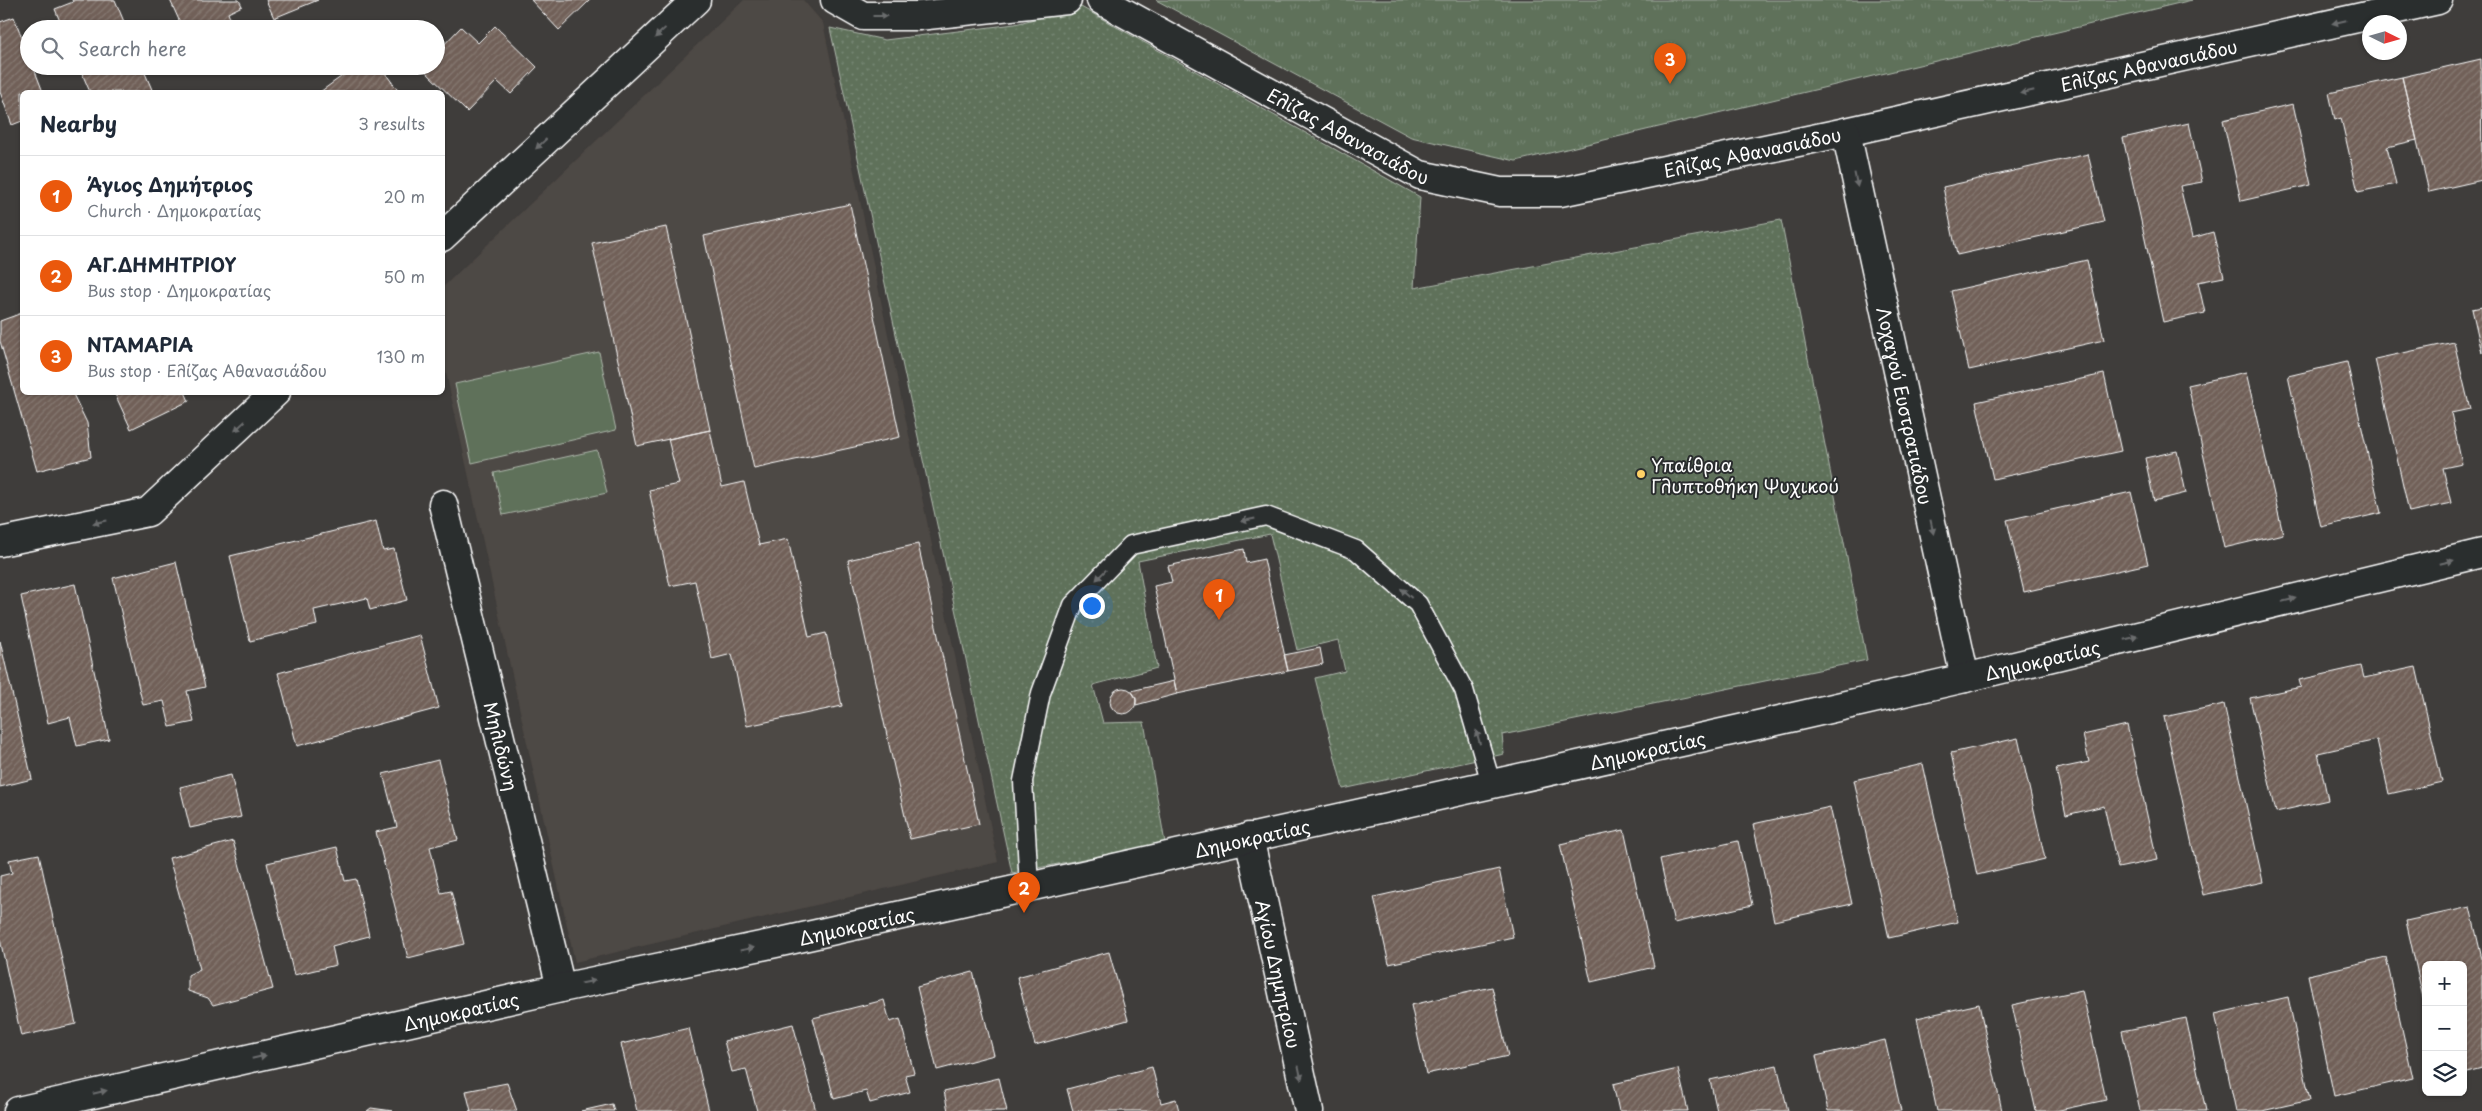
<!DOCTYPE html>
<meta charset="utf-8">
<style>
body{margin:0;font-family:"Playpen Sans",sans-serif;background:#f2f2f3;color:#1f2937}
.controls{position:absolute;right:15px;bottom:15px;display:grid;overflow:hidden;border-radius:8px;box-shadow:0 1px 4px #0004}
.controls button{width:45px;height:45px;display:grid;place-items:center;padding:0;border:0;border-bottom:1px solid #e0e1e3;background:#fff;color:#1f2937;font:25px sans-serif}
.compass{position:absolute;left:2362px;top:15px;width:45px;height:45px;border-radius:50%;background:#fff;box-shadow:0 1px 4px #0004;rotate:95deg}
.you{position:absolute;left:1091px;top:605px;width:18px;height:18px;margin:-12px;border:4px solid #fff;border-radius:50%;background:#1a73e8;box-shadow:0 0 0 8px #1a73e833}
.badge{display:grid;place-items:center;width:32px;height:32px;border-radius:50%;background:#ea580c;color:#fff;font-size:16px;font-weight:700}
.pin{position:absolute;translate:-50% -41px;filter:drop-shadow(0 1px 2px #0008)}
.pin::after{content:'';position:absolute;top:26px;width:18px;height:15px;background:inherit;clip-path:polygon(0 0,100% 0,50% 100%)}
.list{margin:0;padding:0;list-style:none}
h2{display:flex;justify-content:space-between;align-items:center;height:65px;margin:0;padding:0 20px;font-size:21px}
h2 small{font-size:16px;font-weight:400;color:#747a83}
.list li{display:grid;grid-template-columns:32px 1fr auto;gap:15px;align-items:center;box-sizing:border-box;height:80px;padding:0 20px;border-top:1px solid #e0e1e3}
.list b{display:block;font-size:19px;white-space:nowrap}
.list p{margin:0;font-size:16px;white-space:nowrap;color:#747a83}
.list em{font-size:16px;font-style:normal;color:#747a83}
.icon{flex:none;width:28px;height:28px;fill:none;stroke:currentColor;stroke-width:2;stroke-linecap:round;stroke-linejoin:round}
.map{position:relative;flex:none;width:2482px;height:1111px;overflow:hidden}
.search{position:absolute;background:#fff;box-shadow:0 1px 4px #0004;left:20px;top:20px;width:425px;height:55px;display:flex;align-items:center;gap:12px;box-sizing:border-box;padding:0 18px;border-radius:28px;color:#747a83;font-size:19px}
.panel{position:absolute;background:#fff;box-shadow:0 1px 4px #0004;left:20px;top:90px;width:425px;height:305px;border-radius:8px}
.map>svg:first-child{display:block}
.built{fill:#4e4844}
.grass{fill:url(#grass-tufts);stroke:#aeb8ac}
.park{fill:url(#park-dots);stroke:#aeb8ac}
.pitch{fill:#5e715a;stroke:#aeb8ac}
.building{fill:url(#building-hatch);stroke:#fff}
.lines{fill:none;stroke-linecap:round;stroke-linejoin:round}
.lane-casing{stroke:#fff;stroke-width:21}
.street-casing{stroke:#fff;stroke-width:31}
.lane{stroke:#2a2d2e;stroke-width:18}
.street{stroke:#2a2d2e;stroke-width:28}
.oneway{fill:#6a6c6d}
.poi-dot{fill:#ffd166;stroke:#2a2d2e;stroke-width:2}
.labels{text-anchor:middle;dominant-baseline:central;stroke-width:4;stroke-linejoin:round;paint-order:stroke}
.street-label{font-size:18px;fill:#fff;stroke:#2a2d2e}
.poi-label{font-size:18px;fill:#fff;stroke:#2a2d2e;text-anchor:start}
</style>
<div class="map">
<svg width="2482" height="1111" viewBox="0 0 2482 1111">
<defs>
<pattern id="grass-tufts" width="24" height="20" patternUnits="userSpaceOnUse" patternTransform="scale(1.25)"><rect width="24" height="20" fill="#5e715a"/><path d="M3 7l-1-3M5 7V3M7 7l1-3M15 17l-1-3M17 17v-4M19 17l1-3" fill="none" stroke="#768673"/></pattern>
<pattern id="park-dots" width="8" height="8" patternUnits="userSpaceOnUse" patternTransform="scale(1.25)"><rect width="8" height="8" fill="#5e715a"/><path d="M2 2h.1M6 6h.1" fill="none" stroke="#768673" stroke-width="1.8" stroke-linecap="round"/></pattern>
<pattern id="building-hatch" width="6" height="6" patternUnits="userSpaceOnUse" patternTransform="scale(1.25)"><rect width="6" height="6" fill="#716159"/><path d="M-1 1l2-2M0 6l6-6M5 7l2-2" fill="none" stroke="#867972"/></pattern>
</defs>
<rect width="100%" height="100%" fill="#3f3d3b"/>
<filter id="ink" filterUnits="userSpaceOnUse"><feTurbulence type="fractalNoise" baseFrequency=".02" numOctaves="2"/><feDisplacementMap in="SourceGraphic" scale="10" xChannelSelector="R" yChannelSelector="G"/><feConvolveMatrix kernelMatrix="1 2 1 2 8 2 1 2 1" color-interpolation-filters="sRGB"/></filter>
<g filter="url(#ink)">
<path class="built" d="M744,0H803L823,23L998,862L575,962L443,359L442,288Z"/>
<path class="grass" d="M1156,0H2192L1516,161L1411,137Z"/>
<path class="park" d="M1081,7L1420,197L1414,288L1781,220L1867,660L1502,735L1504,754L1343,789L1315,678L1345,671L1338,640L1297,650L1270,534L1138,561L1157,668L1093,685L1103,723L1144,722L1165,843L1012,873L830,28L885,40L1015,24Z"/>
<path class="pitch" d="M599,352L616,430L472,463L455,384Z
M597,450L607,493L503,515L494,473Z"/>
<path class="building" d="M72,0H115L127,29H63L55,9L73,2Z
M170,0H239L242,6L228,13L234,29H183Z
M266,0H318L274,18Z
M531,0H590L559,30Z
M14,17L29,56V66H33L43,92H22V121L12,125L0,92V22Z
M495,26L537,67L511,94L497,81L467,112L422,68L436,66V53L461,27L478,43Z
M2481,59L2482,180L2429,192L2402,77Z
M79,66H142L153,92H90Z
M356,66H380L399,92H320Z
M2402,77L2417,140L2387,147L2396,184L2358,192L2341,118L2335,120L2329,93Z
M2293,104L2311,185L2241,201L2223,120Z
M2189,123L2202,182L2180,186L2192,238L2213,232L2224,277L2198,282L2205,313L2163,322L2123,138Z
M2088,154L2104,222L1957,255L1943,187Z
M850,204L900,437L754,469L704,236Z
M666,227L710,430L637,446L592,243Z
M2087,260L2104,340L1969,370L1951,291Z
M2482,307V353L2472,309Z
M22,313V392H72L87,423L91,457L37,471L0,341V321Z
M2454,342L2470,409L2451,413L2462,464L2443,468L2451,503L2409,512L2375,359Z
M2347,362L2381,513L2321,527L2288,376Z
M2246,372L2283,534L2224,548L2188,385Z
M2104,374L2121,451L1993,479L1976,402Z
M114,392H185L189,401L131,429Z
M710,430L722,487L744,482L759,545L788,539L809,637L826,633L842,706L747,726L732,654L712,659L695,581L670,586L649,490L679,484L668,439Z
M2177,451L2186,493L2154,501L2145,458Z
M2131,492L2148,564L2024,592L2007,520Z
M376,521L383,551L394,549L407,600L370,610L367,598L314,610L317,625L250,641L230,556Z
M918,544L979,824L910,839L848,560Z
M1244,549L1246,563L1264,559L1288,671L1177,694L1154,586L1172,582L1168,566Z
M176,562L205,687L187,691L194,722L170,727L164,701L143,705L113,578Z
M75,584L109,739L77,746L70,717L48,723L21,596Z
M420,635L439,708L297,746L278,673Z
M0,641L32,779L0,787Z
M1320,648L1323,664L1288,671L1284,655Z
M2361,666L2364,678L2416,667L2442,782L2389,794L2377,740L2318,753L2328,800L2276,812L2250,698L2301,687L2299,680Z
M1174,681L1177,694L1136,705V698L1131,691Z
M1110 701a13 13 0 1 1 26 0a13 13 0 1 1-26 0Z
M2224,704L2263,882L2203,895L2164,717Z
M2127,725L2157,860L2118,868L2104,806L2066,815L2056,769L2089,762L2083,735Z
M2018,738L2045,859L1977,875L1951,753Z
M438,760L458,840L430,847L441,893L451,891L464,944L408,958L376,832L397,827L383,774Z
M1923,764L1958,922L1889,938L1854,780Z
M231,775L241,817L190,828L180,787Z
M1830,807L1852,904L1774,921L1753,824Z
M1624,830L1654,967L1591,982L1560,844Z
M233,841L273,989L213,1005L208,998L188,991V975L200,969L169,858Z
M1738,841L1752,905L1674,923L1660,859Z
M337,847L345,881L356,879L369,936L332,946L336,965L294,975L267,863Z
M39,854L76,1024L21,1036L0,939V876L12,873L9,860Z
M1499,869L1513,937L1389,964L1374,897Z
M2470,907L2482,959V1068L2463,1073V965H2426V1011L2406,921Z
M1109,952L1128,1020L1035,1045L1017,977Z
M2386,957L2413,1078L2334,1096L2308,975Z
M973,972L994,1055L937,1070L917,987Z
M1492,987L1508,1056L1426,1074L1411,1005Z
M2082,990L2106,1100L2055,1111H2036L2012,1005Z
M2288,997L2310,1100L2262,1111H2236L2215,1014Z
M884,1000L890,1022L900,1019L914,1073L905,1075L910,1092L870,1103L866,1091L834,1099L813,1018Z
M1979,1004L2002,1111H1937L1917,1018Z
M2186,1018L2206,1111H2140L2122,1031Z
M793,1024L816,1111H757L746,1069L732,1072L724,1041Z
M689,1028L709,1111H637L621,1044Z
M1885,1040L1901,1111H1828L1816,1056Z
M1777,1065L1788,1111H1717L1710,1080Z
M1152,1067L1161,1103L1176,1099L1179,1111H1073L1067,1089Z
M1678,1069L1688,1111H1619L1613,1084Z
M999,1078L1007,1111H948L944,1091Z
M507,1083L517,1111H469H471L466,1091Z
M612,1104L614,1111H581Z
M371,1108L393,1111H367Z"/>
<g class="lines">
<g class="lane-casing">
<path id="lane" d="M1029,886L1023,781L1041,693L1073,605L1131,545L1266,516L1356,550L1418,604L1464,690L1491,783"/>
</g>
<g class="street-casing">
<g id="street">
<path d="M835,0L863,16H918L1067,0"/>
<path id="s1" d="M1101,0L1420,175L1500,192H1560L1846,132L2438,0"/>
<path id="s2" d="M1846,132L1965,678"/>
<path d="M442,237L696,0"/>
<path id="s3" d="M443,504L561,988"/>
<path d="M0,542L148,512L276,392"/>
<path id="s4" d="M1249,837L1309,1111"/>
<path id="s5" d="M18,1111L561,988L785,941L1776,721L1965,678L2482,553"/>
</g>
</g>
<use href="#lane" class="lane"/>
<use href="#street" class="street"/>
</g>
<defs><path id="oneway-solid" d="M-6-.8H1V-3.2L6.5 0L1 3.2V.8H-6Z" transform="scale(1.25)"/></defs>
<g class="oneway">
<use href="#oneway-solid" transform="translate(880 16)"/>
<use href="#oneway-solid" transform="translate(2339 22) rotate(167)"/>
<use href="#oneway-solid" transform="translate(660 33) rotate(137)"/>
<use href="#oneway-solid" transform="translate(2027 92) rotate(167)"/>
<use href="#oneway-solid" transform="translate(541 144) rotate(137)"/>
<use href="#oneway-solid" transform="translate(1856 180) rotate(78)"/>
<use href="#oneway-solid" transform="translate(240 426) rotate(137)"/>
<use href="#oneway-solid" transform="translate(1248 520) rotate(168)"/>
<use href="#oneway-solid" transform="translate(100 522) rotate(169)"/>
<use href="#oneway-solid" transform="translate(1932 527) rotate(78)"/>
<use href="#oneway-solid" transform="translate(2447 562) rotate(-14)"/>
<use href="#oneway-solid" transform="translate(1101 575) rotate(134)"/>
<use href="#oneway-solid" transform="translate(1406 593) rotate(-139)"/>
<use href="#oneway-solid" transform="translate(2289 600) rotate(-14)"/>
<use href="#oneway-solid" transform="translate(2131 638) rotate(-14)"/>
<use href="#oneway-solid" transform="translate(1478 737) rotate(-106)"/>
<use href="#oneway-solid" transform="translate(747 949) rotate(-12)"/>
<use href="#oneway-solid" transform="translate(588 982) rotate(-12)"/>
<use href="#oneway-solid" transform="translate(259 1057) rotate(-13)"/>
<use href="#oneway-solid" transform="translate(1300 1073) rotate(78)"/>
<use href="#oneway-solid" transform="translate(100 1092) rotate(-13)"/>
</g>
</g>
<circle class="poi-dot" cx="1641" cy="474" r="5"/>
<g class="labels">
<g class="street-label">
<text stroke="none"><textPath href="#s1" startOffset="1108">Ελίζας Αθανασιάδου</textPath></text>
<text stroke="none"><textPath href="#s1" startOffset="282">Ελίζας Αθανασιάδου</textPath></text>
<text stroke="none"><textPath href="#s1" startOffset="702">Ελίζας Αθανασιάδου</textPath></text>
<text stroke="none"><textPath href="#s2" startOffset="280">Λοχαγού Ευστρατιάδου</textPath></text>
<text stroke="none"><textPath href="#s5" startOffset="2074">Δημοκρατίας</textPath></text>
<text stroke="none"><textPath href="#s3" startOffset="249">Μηλιδώνη</textPath></text>
<text stroke="none"><textPath href="#s5" startOffset="1669">Δημοκρατίας</textPath></text>
<text stroke="none"><textPath href="#s5" startOffset="1264">Δημοκρατίας</textPath></text>
<text stroke="none"><textPath href="#s5" startOffset="859">Δημοκρατίας</textPath></text>
<text stroke="none"><textPath href="#s4" startOffset="140">Αγίου Δημητρίου</textPath></text>
<text stroke="none"><textPath href="#s5" startOffset="454">Δημοκρατίας</textPath></text>
</g>
<g class="poi-label">
<text x="1651" y="464">Υπαίθρια<tspan x="1651" dy="21">Γλυπτοθήκη Ψυχικού</tspan></text>
</g>
</g>
</svg>
<div class="controls">
<button>+</button>
<button>−</button>
<button><svg class="icon" aria-label="layers" viewBox="0 0 24 24"><path d="M12 4l9 5-9 5-9-5zM3 14l9 5 9-5"/></svg></button>
</div>
<svg class="compass" viewBox="-18 -18 36 36"><path d="M0-13l5 13h-10z" fill="#e53935"/><path d="M0 13l5-13h-10z" fill="#747a83"/></svg>
<div class="you"></div>
<div class="pin badge" style="left:1219px;top:620px">1</div>
<div class="pin badge" style="left:1024px;top:913px">2</div>
<div class="pin badge" style="left:1670px;top:84px">3</div>
<div class="search"><svg class="icon" aria-label="search" viewBox="0 0 24 24"><circle cx="10" cy="10" r="6"/><path d="M15 15l6 6"/></svg>Search here</div>
<section class="panel">
<h2>Nearby<small>3 results</small></h2>
<ul class="list">
<li><span class="badge">1</span><div><b>Άγιος Δημήτριος</b><p>Church · Δημοκρατίας</p></div><em>20 m</em></li>
<li><span class="badge">2</span><div><b>ΑΓ.ΔΗΜΗΤΡΙΟΥ</b><p>Bus stop · Δημοκρατίας</p></div><em>50 m</em></li>
<li><span class="badge">3</span><div><b>ΝΤΑΜΑΡΙΑ</b><p>Bus stop · Ελίζας Αθανασιάδου</p></div><em>130 m</em></li>
</ul>
</section>
</div>
